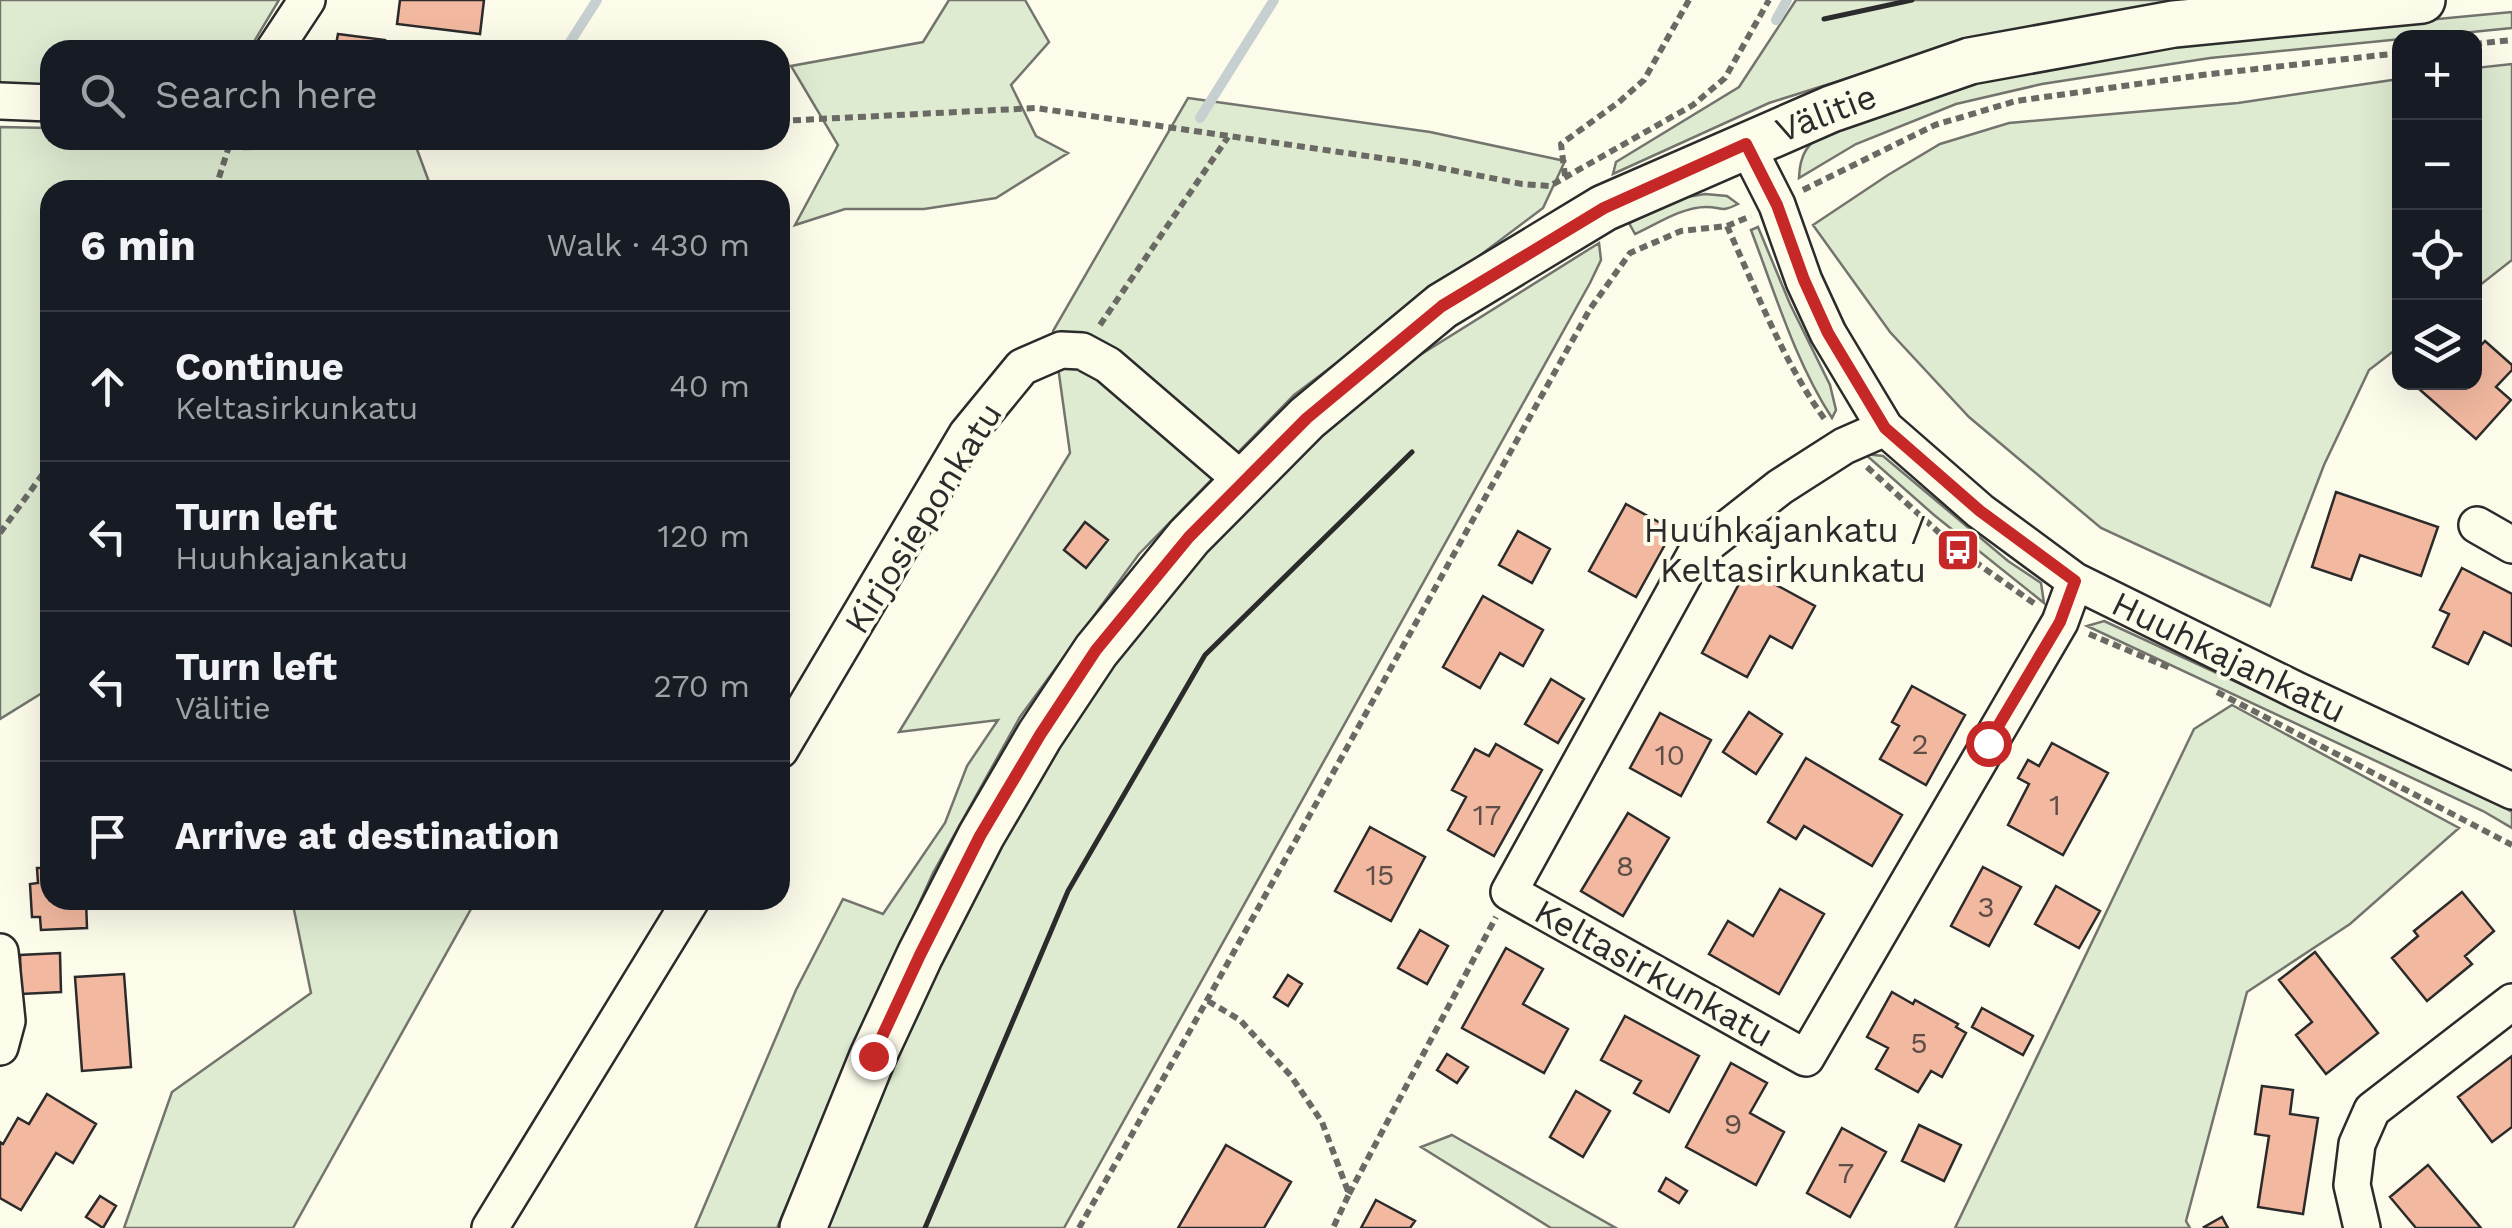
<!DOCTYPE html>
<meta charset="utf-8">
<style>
body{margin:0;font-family:"Work Sans",sans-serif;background:#242831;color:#f1f3f6}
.controls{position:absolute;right:30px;top:30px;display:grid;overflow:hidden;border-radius:20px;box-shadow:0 10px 40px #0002}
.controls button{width:90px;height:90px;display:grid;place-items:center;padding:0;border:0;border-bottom:2px solid #363941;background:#171b24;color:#f1f3f6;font:50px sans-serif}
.stop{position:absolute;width:30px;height:30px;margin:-22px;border:8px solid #c62828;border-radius:50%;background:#fff}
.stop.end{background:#c62828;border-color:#fff;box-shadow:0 2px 10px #0008}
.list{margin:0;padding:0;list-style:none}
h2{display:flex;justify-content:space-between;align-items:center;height:130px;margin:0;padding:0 40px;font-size:42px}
h2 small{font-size:32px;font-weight:400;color:#9ea1a6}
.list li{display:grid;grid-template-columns:65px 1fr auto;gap:30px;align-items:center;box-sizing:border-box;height:150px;padding:0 40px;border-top:2px solid #363941}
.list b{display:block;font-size:38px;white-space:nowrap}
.list p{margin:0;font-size:32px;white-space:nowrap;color:#9ea1a6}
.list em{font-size:32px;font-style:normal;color:#9ea1a6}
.icon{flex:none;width:55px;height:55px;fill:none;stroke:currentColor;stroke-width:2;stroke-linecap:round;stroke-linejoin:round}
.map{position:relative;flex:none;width:2512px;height:1228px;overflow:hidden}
.search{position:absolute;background:#171b24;box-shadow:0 10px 40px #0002;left:40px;top:40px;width:750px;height:110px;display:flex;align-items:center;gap:25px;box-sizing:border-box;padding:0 35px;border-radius:30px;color:#9ea1a6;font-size:38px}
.panel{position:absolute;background:#171b24;box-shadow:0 10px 40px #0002;left:40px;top:180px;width:750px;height:730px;border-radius:30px}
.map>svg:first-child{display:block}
.green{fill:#deebd1;stroke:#74746e;stroke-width:2.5}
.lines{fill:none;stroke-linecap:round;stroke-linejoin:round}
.stream{stroke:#c7d0d0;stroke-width:10}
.building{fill:#f2b8a0;stroke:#2b2b2b;stroke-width:2.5}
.minor-casing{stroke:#2b2b2b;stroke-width:40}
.major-casing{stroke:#2b2b2b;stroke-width:50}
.path{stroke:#6a6964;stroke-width:6;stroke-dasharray:8 5;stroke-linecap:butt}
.minor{stroke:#fdfbea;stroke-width:35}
.major{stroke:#fdfbea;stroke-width:45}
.wall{stroke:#2b2b2b;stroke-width:5}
.route{stroke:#c62828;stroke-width:12}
.labels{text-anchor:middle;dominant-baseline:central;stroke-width:8;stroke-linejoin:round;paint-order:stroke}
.number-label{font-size:30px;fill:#5d4e48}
.street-label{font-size:35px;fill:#2b2b2b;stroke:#fdfbea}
.poi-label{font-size:35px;fill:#2b2b2b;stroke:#fdfbea;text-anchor:end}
</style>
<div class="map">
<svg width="2512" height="1228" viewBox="0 0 2512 1228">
<rect width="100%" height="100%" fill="#fdfbea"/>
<path class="green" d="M0,0H279L249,50H50V85L0,83Z
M949,0H1025L1049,42L1011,85L1036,136L1068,153L996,198L924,209H845L795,225L838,145L791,66L923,42Z
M1796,0H2241L1950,46L1769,103L1613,174L1616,162L1739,87Z
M2512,12V28L2210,58L2042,84L1956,104L1856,144L1799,178C1800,153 1807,145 1827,130L1977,78L2171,44Z
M2512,64V260L2475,289V68Z
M2399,79V347L2369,370L2324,465L2270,606L2101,528L1969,417L1890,332L1813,225L1888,175L1940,144L2009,123L2238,103Z
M1188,98L1430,132L1565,161L1543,208L1294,395L1139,554L1020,717L933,873L849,1058L777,1228H695L796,990L843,899L883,914L945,823L967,766L998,720L899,732L1070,453L1053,331Z
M0,127L50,128V140H180L244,149L415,144L432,190H50V688L0,719Z
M1705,194L1727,196L1738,204C1720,213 1723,207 1706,207C1682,207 1657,224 1635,234L1629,223L1681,198Z
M1758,227L1790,304L1830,385L1836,410L1832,418C1795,361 1775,293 1751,230Z
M1599,243L1601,260L1590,283L1064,1228H820L858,1136L1021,794L1147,617L1269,483L1388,375Z
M1865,454L1883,456L2008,561L2041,583L2044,603L1934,515Z
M2104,621L2488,798L2512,812V828L2483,811L2087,626Z
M2232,705L2459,828L2350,924L2247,992L2186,1221L2190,1228H1955L2194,729Z
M292,900H476L293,1228H124L172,1092L311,993Z
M1452,1135L1616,1228H1551L1421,1147Z"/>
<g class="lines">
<path class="stream" d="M1776,20L1787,0
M565,50L597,0
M1200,118L1274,0"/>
</g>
<path class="building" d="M400,0H484L480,34L397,24Z
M338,34L385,40L383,50H335Z
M2485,341L2512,365V370L2496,387L2511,400L2476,439L2418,388L2423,382H2474V353Z
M2336,492L2438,527L2421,576L2360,555L2351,580L2312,567Z
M1626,504L1673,530L1636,597L1589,571Z
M1085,522L1108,540L1086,568L1064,550Z
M1518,531L1550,549L1532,583L1499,565Z
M2462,568L2512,594V646L2484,632L2468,664L2433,647L2449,614L2440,610Z
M1747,569L1815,606L1792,648L1770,636L1747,677L1702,653Z
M1483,596L1543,630L1523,666L1500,653L1480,688L1443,667Z
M1551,679L1584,699L1558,743L1525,724Z
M1912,686L1965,715L1926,785L1880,759L1899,726L1892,722Z
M1749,712L1782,734L1756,774L1723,752Z
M1660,713L1711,740L1681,796L1630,768Z
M2052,743L2108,773L2063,855L2008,825L2029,784L2018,778L2028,760L2039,766Z
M1496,744L1542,770L1494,856L1448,830L1466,797L1452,790L1475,749L1489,756Z
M1806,758L1902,815L1872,866L1804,826L1796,839L1768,822Z
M1628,813L1669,838L1623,916L1581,891Z
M1370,827L1425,857L1391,921L1335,891Z
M1983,867L2021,887L1989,946L1951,926Z
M37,868H50V900H86L87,928L41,930L40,917H32L30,884L38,883Z
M2056,886L2100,911L2079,948L2035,924Z
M1780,889L1824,914L1779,994L1709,954L1728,921L1753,936Z
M2462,892L2494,931L2465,956L2472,964L2427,1001L2392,958L2418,936L2414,931Z
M1420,930L1448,946L1427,984L1398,968Z
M1506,948L1543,969L1523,1004L1568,1029L1544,1073L1462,1028Z
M2315,952L2378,1033L2326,1074L2296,1035L2312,1022L2279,980Z
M60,953L61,992L21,994L20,955Z
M124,974L131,1067L82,1071L75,977Z
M1288,975L1302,984L1288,1006L1274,997Z
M1892,992L1913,1004L1915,1000L1958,1024L1956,1027L1966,1033L1942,1077L1931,1071L1918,1092L1876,1069L1888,1048L1867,1037Z
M1982,1008L2033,1036L2023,1055L1972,1027Z
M1625,1016L1699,1056L1669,1112L1634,1093L1641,1081L1601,1060Z
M1447,1054L1468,1067L1457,1083L1437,1070Z
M2512,1056V1127L2492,1142L2458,1097Z
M1731,1063L1767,1083L1750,1113L1784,1132L1756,1185L1686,1147Z
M2262,1086L2293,1090L2290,1114L2318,1118L2303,1214L2258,1207L2269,1136L2255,1134Z
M1576,1091L1610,1111L1583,1157L1550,1137Z
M47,1094L96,1124L73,1163L56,1153L21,1210L0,1198V1142L3,1144L18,1118L29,1124Z
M1919,1125L1961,1145L1944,1181L1902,1161Z
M1842,1128L1886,1152L1850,1217L1807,1193Z
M1226,1145L1291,1182L1264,1228H1178Z
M2428,1165L2481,1228H2416L2390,1197Z
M1666,1178L1687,1191L1679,1203L1659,1191Z
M100,1196L116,1206L103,1228L86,1217Z
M1376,1200L1415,1221L1410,1228H1361Z
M2222,1217L2228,1228H2205L2204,1227Z"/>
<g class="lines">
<g class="minor-casing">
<path id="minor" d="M274,50L307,0
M0,101L50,103
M1746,144L1777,205L1804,281L1828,333L1885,428L1980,511L2075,581L2296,690L2512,791
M1885,428L1844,446L1780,487L1696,553L1509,892L1806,1058L2060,622L2075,581
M2477,525L2512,545
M780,750L967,434L1022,367L1061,350L1082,351L1108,365L1244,482
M0,952L7,1021L0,1047
M490,1228L691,900
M2362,1228L2352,1185L2357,1144L2372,1110L2512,1002"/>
</g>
<g class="major-casing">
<path id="major" d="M803,1228L873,1056L920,955L981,836L1040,735L1096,651L1189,537L1307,418L1442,306L1604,208L1831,109L1970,61L2174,24L2422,0"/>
</g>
<path class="path" d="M2474,44L2512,40
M780,121L1036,108L1415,163L1522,184L1550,186L1693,105L1725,78L1769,0
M1565,176L1561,144L1619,102L1644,80L1689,0
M215,190L231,140
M1803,190L1935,125L2016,101L2202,75L2400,53
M1727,226C1757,292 1783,362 1826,421
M1100,325L1228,137
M1867,467L1958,550L2035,604
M0,533L50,464
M2089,634L2170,668
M2217,692L2512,845
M1208,1001L1240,1020L1291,1076L1322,1122L1349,1194L1333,1228
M1349,1194L1496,917
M1079,1228C1252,923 1419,615 1590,309L1630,253L1681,231L1727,226L1751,216"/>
<use href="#minor" class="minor"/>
<use href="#major" class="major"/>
<path class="wall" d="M1824,19L1912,0
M925,1228L1068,891L1205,655L1412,452"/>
</g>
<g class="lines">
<path class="route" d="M873,1056L920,955L980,836L1040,735L1096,650L1189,537L1307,418L1442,306L1604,208L1746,144L1777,205L1804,280L1828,333L1885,428L1980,511L2075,581L2060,622L1988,743"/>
</g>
<defs>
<g id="bus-square" transform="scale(2.25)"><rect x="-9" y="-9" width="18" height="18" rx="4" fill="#c62828" stroke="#fdfbea"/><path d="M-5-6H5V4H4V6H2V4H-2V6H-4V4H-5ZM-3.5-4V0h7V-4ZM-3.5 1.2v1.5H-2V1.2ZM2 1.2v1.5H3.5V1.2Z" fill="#fff"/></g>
</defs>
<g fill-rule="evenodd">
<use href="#bus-square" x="1958" y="550"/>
</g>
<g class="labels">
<g class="number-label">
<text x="1920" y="743">2</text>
<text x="1670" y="754">10</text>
<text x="2055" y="804">1</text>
<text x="1487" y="814">17</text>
<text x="1625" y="865">8</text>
<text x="1380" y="874">15</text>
<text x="1986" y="906">3</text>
<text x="1919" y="1042">5</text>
<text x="1733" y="1123">9</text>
<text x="1846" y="1172">7</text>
</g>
<g class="street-label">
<text transform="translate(1826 113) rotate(-21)">Välitie</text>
<text transform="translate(923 518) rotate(-58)">Kirjosieponkatu</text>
<text transform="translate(2229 657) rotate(26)">Huuhkajankatu</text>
<text transform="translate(1654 973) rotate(29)">Keltasirkunkatu</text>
</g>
<g class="poi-label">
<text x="1926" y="530">Huuhkajankatu /<tspan x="1926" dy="40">Keltasirkunkatu</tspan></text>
</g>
</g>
</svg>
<div class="controls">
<button>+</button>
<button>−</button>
<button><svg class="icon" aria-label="locate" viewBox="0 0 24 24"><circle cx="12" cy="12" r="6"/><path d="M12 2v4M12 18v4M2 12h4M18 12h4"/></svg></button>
<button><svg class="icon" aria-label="layers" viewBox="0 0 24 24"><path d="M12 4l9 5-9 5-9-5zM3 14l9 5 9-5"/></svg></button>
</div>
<div class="stop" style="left:1988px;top:743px"></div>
<div class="stop end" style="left:873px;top:1056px"></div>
<div class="search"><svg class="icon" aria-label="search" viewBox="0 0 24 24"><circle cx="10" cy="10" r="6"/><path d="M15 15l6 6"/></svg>Search here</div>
<section class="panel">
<h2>6 min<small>Walk · 430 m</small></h2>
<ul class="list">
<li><svg class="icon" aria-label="ahead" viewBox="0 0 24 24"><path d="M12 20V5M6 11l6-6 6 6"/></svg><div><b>Continue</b><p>Keltasirkunkatu</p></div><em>40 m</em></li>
<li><svg class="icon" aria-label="left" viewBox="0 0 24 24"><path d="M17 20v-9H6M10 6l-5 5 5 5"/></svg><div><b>Turn left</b><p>Huuhkajankatu</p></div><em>120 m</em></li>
<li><svg class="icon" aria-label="left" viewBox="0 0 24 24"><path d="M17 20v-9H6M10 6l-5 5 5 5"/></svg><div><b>Turn left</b><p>Välitie</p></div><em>270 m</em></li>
<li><svg class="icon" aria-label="arrive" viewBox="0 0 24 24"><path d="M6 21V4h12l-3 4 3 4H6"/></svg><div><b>Arrive at destination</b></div></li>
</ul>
</section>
</div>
